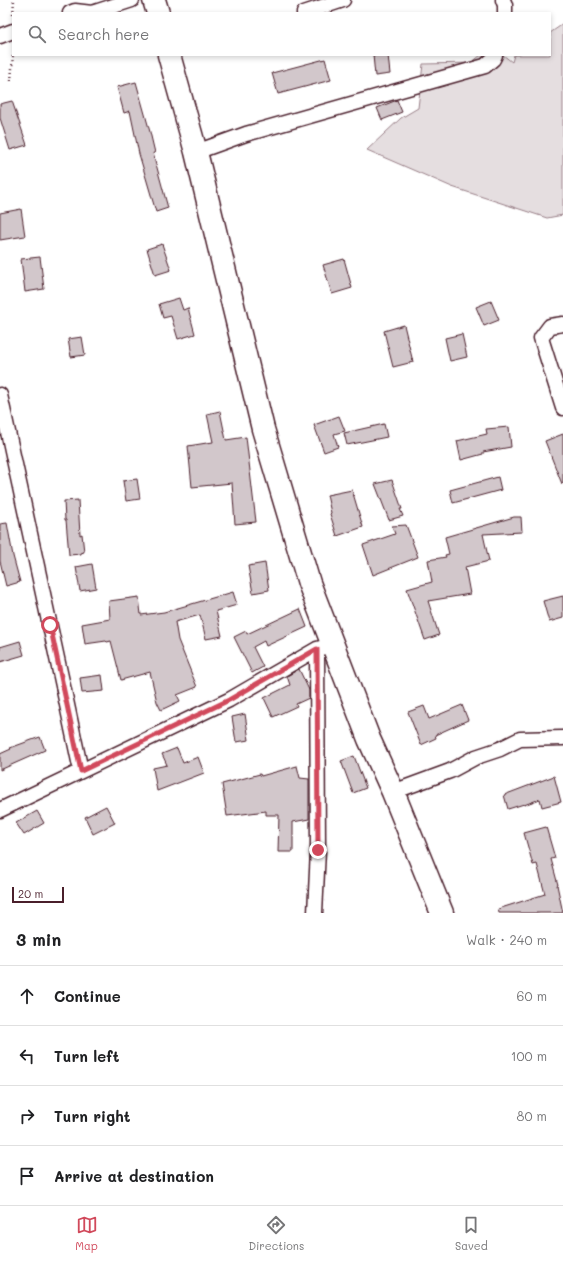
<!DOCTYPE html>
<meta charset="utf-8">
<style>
body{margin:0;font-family:Mali,sans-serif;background:#f2f2f2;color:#202124}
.scale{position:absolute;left:12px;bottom:10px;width:52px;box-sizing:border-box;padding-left:4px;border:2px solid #4a1f2b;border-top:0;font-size:11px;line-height:14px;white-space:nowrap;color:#4a1f2b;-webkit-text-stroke:3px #fff;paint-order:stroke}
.stop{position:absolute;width:12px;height:12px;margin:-9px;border:3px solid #d1495b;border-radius:50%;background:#fff}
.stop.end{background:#d1495b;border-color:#fff;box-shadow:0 1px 4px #0008}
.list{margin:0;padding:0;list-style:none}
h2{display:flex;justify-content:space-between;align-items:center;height:52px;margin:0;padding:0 16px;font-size:17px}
h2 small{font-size:13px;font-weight:400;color:#757577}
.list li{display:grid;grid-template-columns:26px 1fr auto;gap:12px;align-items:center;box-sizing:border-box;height:60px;padding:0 16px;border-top:1px solid #e0e0e0}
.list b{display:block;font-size:15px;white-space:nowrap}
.list em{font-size:13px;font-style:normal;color:#757577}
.icon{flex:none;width:22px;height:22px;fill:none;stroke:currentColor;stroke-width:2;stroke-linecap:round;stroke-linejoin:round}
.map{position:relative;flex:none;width:563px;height:913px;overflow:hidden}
.search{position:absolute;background:#fff;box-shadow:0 2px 6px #0003;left:12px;right:12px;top:12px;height:44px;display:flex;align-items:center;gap:10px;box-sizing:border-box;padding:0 14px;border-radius:0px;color:#757577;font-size:15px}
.sheet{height:292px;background:#fff}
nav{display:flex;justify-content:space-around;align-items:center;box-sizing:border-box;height:56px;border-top:1px solid #e0e0e0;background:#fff;font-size:11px;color:#757577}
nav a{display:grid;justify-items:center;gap:2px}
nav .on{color:#d1495b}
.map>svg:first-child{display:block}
.green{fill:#e5dee0;stroke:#987e86}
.building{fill:#d2c7cb;stroke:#4a1f2b}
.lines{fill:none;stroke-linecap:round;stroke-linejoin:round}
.street-casing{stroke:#4a1f2b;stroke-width:17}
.highway-casing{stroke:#4a1f2b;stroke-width:25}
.path{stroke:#4a1f2b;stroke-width:2.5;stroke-dasharray:1 3;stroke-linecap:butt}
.street{stroke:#fff;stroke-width:14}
.highway{stroke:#fff;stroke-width:22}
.route{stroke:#d1495b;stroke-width:5}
</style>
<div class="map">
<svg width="563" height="913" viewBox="0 0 563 913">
<rect width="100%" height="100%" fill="#fff"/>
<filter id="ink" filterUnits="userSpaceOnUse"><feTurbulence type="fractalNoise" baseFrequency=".025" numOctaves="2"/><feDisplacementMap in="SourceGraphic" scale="8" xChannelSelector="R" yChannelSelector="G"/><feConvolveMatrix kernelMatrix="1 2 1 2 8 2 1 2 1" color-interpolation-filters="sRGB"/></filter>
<g filter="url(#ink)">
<path class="green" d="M563,24V215L547,218L452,187L367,150L401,118L418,108L423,64L471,63L481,55H503L512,62L514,55H550V33Z"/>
<path class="building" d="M373,55H388L390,74L375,76Z
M325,59L331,80L278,94L272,73Z
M136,82L150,132L155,153H153L168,208L156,212L139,154L130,111L124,113L117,87Z
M397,100L402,112L382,120L377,108Z
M12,101L27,145L10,150L0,118V104Z
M21,209L25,236L0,240V213Z
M162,244L171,270L155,275L147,249Z
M40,257L44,289L25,292L21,259Z
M344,259L352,288L332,294L323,265Z
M179,298L183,310L188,308L195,334L178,339L171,316L163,318L159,304Z
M491,301L499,320L484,326L476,307Z
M404,325L413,362L393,367L384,331Z
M462,334L467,357L450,361L445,338Z
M82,337L85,355L71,357L68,339Z
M220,411L226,440L246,437L256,522L235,524L232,483L192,487L188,446L213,442L207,414Z
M339,416L345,431L334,434L338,447L324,452L314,425Z
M384,424L387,437L347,445L344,433Z
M509,427L511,447L483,452V454L461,460L457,441L487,434L486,429Z
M563,434V483L562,484L545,441Z
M498,477L501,490L453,503L450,490Z
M137,479L140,499L126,501L123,481Z
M392,480L402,509H400L403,516L389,520L375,484Z
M352,490L363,527L337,536L330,514L331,513L327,495Z
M78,500L80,535L82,534L84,552L81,553V554L69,555L66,520H65L64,501Z
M514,517H521L522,532L483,534L489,561L465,567L470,594L428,601L439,635L425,640L407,589L432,582L428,560L446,557L445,555L449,554L445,537Z
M7,523L13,556L20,582L6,586L0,561V524Z
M406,525L418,557L373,575L363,545L395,534L392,526Z
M265,563L269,590L253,593L248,566Z
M92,564L96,588L80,591L76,567Z
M233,592L237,605L216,611L222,636L206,639L200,615L175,622L178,640L197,687L177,695L180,701L161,710L157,702L150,672L121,680L111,641L107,642L106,641L85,644L82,624L110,619L109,601L139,597L141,615L164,612Z
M563,596V618L549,622L543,601Z
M300,609L307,627L266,646L264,641L253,647L263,667L252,673L234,637L246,631L247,634Z
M20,641L24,655L0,662V647Z
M299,669L309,690V698L296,704L297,706L273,717L264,698L290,685L287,676Z
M102,675L104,691L82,693L80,678Z
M462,705L468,720L435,735L436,738L421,745L408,712L424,706L429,719Z
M245,714L249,740L236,742L232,717Z
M40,737L45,750L0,770V754L11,749L10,748Z
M177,748L183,763L198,757L204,773L157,791L153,768L167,765L162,754Z
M354,756L366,788L353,793L341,761Z
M297,766L300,778L309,779V819L293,822V852H278L279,815H266V811L227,816L222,784L260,774L261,776Z
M554,776L561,802L542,807L540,799L524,805V804L508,809L504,795Z
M106,806L115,823L93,834L85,817Z
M37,811L44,823L24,835L16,823Z
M546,827L555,858L551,859L558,885H557L563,913H499L498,909L545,894L537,864L533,865L524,833Z"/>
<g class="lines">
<g class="street-casing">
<path id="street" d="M503,0L505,5V13
M70,13L75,11L92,13L132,0
M304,13L343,0
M0,36L13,31
M196,152L246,134L485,66L493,59L495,55
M563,324L550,326L541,338L563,408
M0,395L63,686L81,771
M393,792L450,771L476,757L500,749L520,739L563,738
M0,810L229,700L317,649L332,645
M315,913L318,850L317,649"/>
</g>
<g class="highway-casing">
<path id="highway" d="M154,0L158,13
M169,55L196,152L263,429L309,583L369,739L393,792L442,913"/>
</g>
<path class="path" d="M13,14L14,0
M11,81L13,55"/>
<use href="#street" class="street"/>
<use href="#highway" class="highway"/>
</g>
</g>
<g class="lines" filter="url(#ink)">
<path class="route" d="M50,625L81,771L229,700L317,649L318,850"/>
</g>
</svg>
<div class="scale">20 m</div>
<div class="stop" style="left:50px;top:625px"></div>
<div class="stop end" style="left:318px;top:850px"></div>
<div class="search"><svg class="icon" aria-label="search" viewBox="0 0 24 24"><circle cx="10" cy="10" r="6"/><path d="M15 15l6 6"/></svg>Search here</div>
</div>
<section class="sheet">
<h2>3 min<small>Walk · 240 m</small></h2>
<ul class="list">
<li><svg class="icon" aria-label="ahead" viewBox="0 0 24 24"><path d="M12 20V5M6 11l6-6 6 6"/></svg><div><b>Continue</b></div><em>60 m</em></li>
<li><svg class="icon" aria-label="left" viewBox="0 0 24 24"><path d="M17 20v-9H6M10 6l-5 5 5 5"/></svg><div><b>Turn left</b></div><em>100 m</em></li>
<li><svg class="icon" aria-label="right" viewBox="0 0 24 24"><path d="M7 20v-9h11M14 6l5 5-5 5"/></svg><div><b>Turn right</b></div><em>80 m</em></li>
<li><svg class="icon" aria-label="arrive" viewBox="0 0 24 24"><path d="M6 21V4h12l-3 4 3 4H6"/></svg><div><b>Arrive at destination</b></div></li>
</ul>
</section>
<nav>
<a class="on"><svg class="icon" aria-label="map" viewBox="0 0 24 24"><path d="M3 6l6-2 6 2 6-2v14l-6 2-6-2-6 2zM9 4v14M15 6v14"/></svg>Map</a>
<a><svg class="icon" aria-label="directions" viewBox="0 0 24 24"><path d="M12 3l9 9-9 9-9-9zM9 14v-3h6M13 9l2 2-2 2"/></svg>Directions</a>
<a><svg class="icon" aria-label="saved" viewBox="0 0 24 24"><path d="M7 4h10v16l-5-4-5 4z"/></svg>Saved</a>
</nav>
